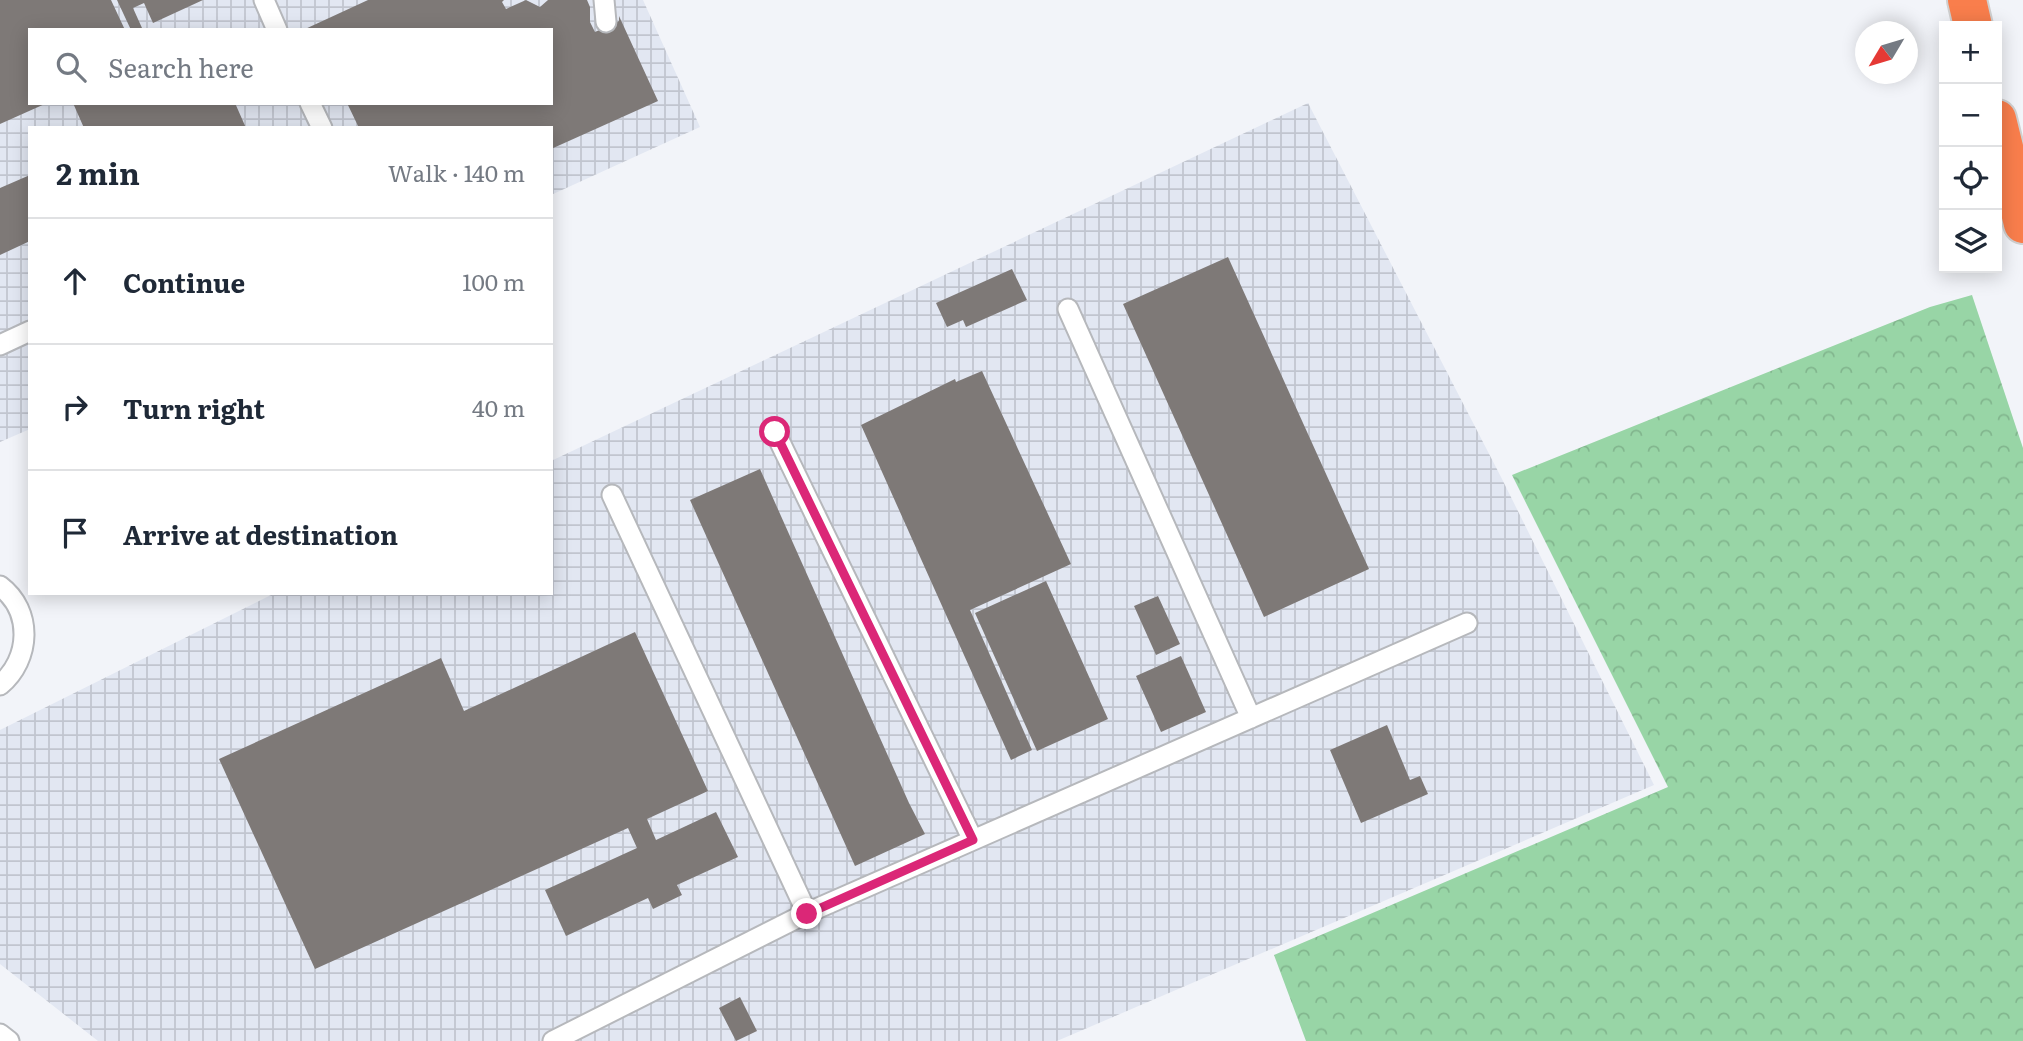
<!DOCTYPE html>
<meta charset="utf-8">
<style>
body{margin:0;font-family:Literata,serif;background:#f6f6f7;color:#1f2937}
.controls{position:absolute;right:21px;top:21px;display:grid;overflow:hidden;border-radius:0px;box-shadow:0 4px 18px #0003}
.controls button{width:63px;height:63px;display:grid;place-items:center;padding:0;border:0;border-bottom:2px solid #e0e1e3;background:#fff;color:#1f2937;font:35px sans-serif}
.compass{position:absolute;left:1855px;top:21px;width:63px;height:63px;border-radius:50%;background:#fff;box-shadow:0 4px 18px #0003;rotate:232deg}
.stop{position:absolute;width:21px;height:21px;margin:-16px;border:5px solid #db2777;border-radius:50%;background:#fff}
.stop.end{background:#db2777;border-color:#fff;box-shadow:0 2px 7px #0008}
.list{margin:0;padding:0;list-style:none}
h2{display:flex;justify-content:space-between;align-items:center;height:91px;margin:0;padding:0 28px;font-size:30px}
h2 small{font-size:23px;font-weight:400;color:#747a83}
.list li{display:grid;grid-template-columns:46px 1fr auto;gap:21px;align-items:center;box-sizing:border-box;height:126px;padding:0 28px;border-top:2px solid #e0e1e3}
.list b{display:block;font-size:26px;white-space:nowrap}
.list em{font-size:23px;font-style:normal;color:#747a83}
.icon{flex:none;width:38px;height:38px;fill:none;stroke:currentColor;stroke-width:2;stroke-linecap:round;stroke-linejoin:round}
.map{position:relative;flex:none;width:2023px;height:1041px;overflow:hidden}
.search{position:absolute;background:#fff;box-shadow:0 4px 18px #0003;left:28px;top:28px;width:525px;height:77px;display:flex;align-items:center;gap:18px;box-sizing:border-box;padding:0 24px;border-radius:0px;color:#747a83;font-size:26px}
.panel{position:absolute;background:#fff;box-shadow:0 4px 18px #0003;left:28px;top:126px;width:525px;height:469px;border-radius:0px}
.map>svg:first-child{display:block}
.industrial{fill:url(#industrial-grid);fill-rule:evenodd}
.forest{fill:url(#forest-crowns)}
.building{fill:#7e7977}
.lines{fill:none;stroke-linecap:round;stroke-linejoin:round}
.service-casing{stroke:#b6b8bc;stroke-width:23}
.motorway-casing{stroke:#d0d0d0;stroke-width:42}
.service{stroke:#fff;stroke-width:19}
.motorway{stroke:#f97e4c;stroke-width:38}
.route{stroke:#db2777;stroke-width:9}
</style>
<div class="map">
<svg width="2023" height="1041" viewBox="0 0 2023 1041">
<defs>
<pattern id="industrial-grid" width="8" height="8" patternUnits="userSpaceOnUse" patternTransform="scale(1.75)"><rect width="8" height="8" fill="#e2e7f2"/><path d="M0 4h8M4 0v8" fill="none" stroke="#c1c5cf"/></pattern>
<pattern id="forest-crowns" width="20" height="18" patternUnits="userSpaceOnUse" patternTransform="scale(1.75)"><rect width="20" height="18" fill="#98d5a6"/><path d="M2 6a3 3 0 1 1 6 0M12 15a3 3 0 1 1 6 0" fill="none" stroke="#82b68e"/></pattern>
</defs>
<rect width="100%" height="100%" fill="#f2f4f9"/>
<path class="industrial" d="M0,0H643L700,127L551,195V128H30V429L0,442ZM30,30H551V103H30Z
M1308,103L1501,477L1654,785L1057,1041H98L0,964V730L275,593H551V461Z"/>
<path class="forest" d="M1972,295L2023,448V1041H1306L1274,955L1668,787L1512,475L1930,307Z"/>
<path class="building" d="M0,0H111L125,30H30V103H47L0,124Z
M117,0H203L153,23L144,3L133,8L142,28L138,30H131Z
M368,0H504L502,2L506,9L526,0L540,7L548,0H587L590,7V22L595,32L619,21V16L658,101L551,149V128H359L347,103H551V30H303Z
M73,103H235L246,128H84Z
M30,175V241L0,255V188Z
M1228,257L1369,569L1264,617L1123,304Z
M1012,269L1027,300L966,327L963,320L947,327L936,303Z
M982,371L1071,564L970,610L1032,750L1011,760L861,425L955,379L956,382Z
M760,469L909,803L925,834L855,866L690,500Z
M1046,581L1108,719L1037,751L975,613Z
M1158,596L1180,644L1156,655L1134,606Z
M635,632L708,791L647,819L656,840L716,812L738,857L677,885L682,895L653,909L648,898L566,936L545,890L637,848L628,828L315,969L219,759L441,658L464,711Z
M1181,656L1206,712L1161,732L1136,676Z
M1387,725L1410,780L1420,776L1428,794L1361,823L1330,750Z
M740,997L757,1031L736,1041L719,1008Z"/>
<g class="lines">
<g class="service-casing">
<path id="service" d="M264,0L277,30
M604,0L606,22
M310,103L322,128
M1068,309L1251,718
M0,345L30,331
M775,432L973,840
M612,495L807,913
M0,586C33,611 31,659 0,685
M0,1034L9,1041
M553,1041L807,913L1467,623"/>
</g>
<g class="motorway-casing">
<path id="motorway" d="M1967,0L1973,26
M1997,119L2023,224"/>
</g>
<use href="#service" class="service"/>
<use href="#motorway" class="motorway"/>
</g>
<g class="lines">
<path class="route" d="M775,432L973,840L807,914"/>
</g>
</svg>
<div class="controls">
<button>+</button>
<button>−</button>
<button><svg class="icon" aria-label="locate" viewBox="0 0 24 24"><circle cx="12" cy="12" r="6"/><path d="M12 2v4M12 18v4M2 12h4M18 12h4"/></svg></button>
<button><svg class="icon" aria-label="layers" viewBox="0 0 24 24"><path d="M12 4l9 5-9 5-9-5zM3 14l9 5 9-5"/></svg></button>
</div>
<svg class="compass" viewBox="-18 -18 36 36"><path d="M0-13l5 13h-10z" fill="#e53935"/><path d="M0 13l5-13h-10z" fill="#747a83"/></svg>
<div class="stop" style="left:775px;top:432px"></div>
<div class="stop end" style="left:807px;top:914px"></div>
<div class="search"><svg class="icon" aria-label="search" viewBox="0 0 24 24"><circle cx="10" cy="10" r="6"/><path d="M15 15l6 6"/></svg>Search here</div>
<section class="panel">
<h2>2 min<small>Walk · 140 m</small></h2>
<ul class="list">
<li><svg class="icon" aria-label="ahead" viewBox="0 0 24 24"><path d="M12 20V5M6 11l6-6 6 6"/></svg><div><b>Continue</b></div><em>100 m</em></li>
<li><svg class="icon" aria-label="right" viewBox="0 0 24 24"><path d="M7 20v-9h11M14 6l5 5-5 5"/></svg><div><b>Turn right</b></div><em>40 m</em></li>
<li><svg class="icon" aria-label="arrive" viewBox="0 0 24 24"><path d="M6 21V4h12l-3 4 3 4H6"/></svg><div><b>Arrive at destination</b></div></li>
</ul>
</section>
</div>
